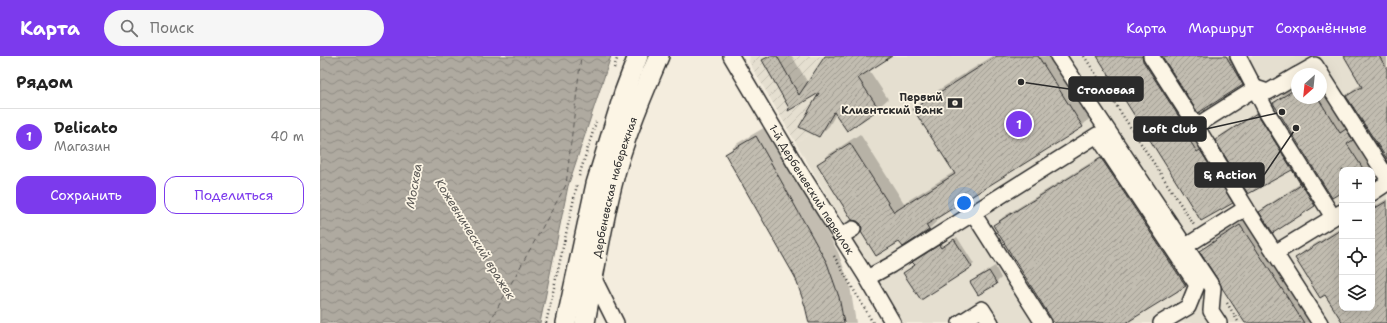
<!DOCTYPE html>
<html lang="ru">
<meta charset="utf-8">
<style>
body{margin:0;font-family:"Shantell Sans",sans-serif;background:#f6f6f6;color:#222}
.controls{position:absolute;right:12px;bottom:12px;display:grid;overflow:hidden;border-radius:8px;box-shadow:0 4px 16px #0002}
.controls button{width:36px;height:36px;display:grid;place-items:center;padding:0;border:0;border-bottom:1px solid #e0e0e0;background:#fff;color:#222;font:20px sans-serif}
.compass{position:absolute;left:971px;top:12px;width:36px;height:36px;border-radius:50%;background:#fff;box-shadow:0 4px 16px #0002;rotate:207deg}
.you{position:absolute;left:644px;top:147px;width:14px;height:14px;margin:-10px;border:3px solid #fff;border-radius:50%;background:#1a73e8;box-shadow:0 0 0 6px #1a73e833}
.badge{display:grid;place-items:center;width:26px;height:26px;border-radius:50%;background:#7c3aed;color:#fff;font-size:13px;font-weight:700}
.pin{position:absolute;translate:-50% -50%;border:2px solid #fff;box-shadow:0 1px 4px #0006}
.list{margin:0;padding:0;list-style:none}
h2{display:flex;justify-content:space-between;align-items:center;height:52px;margin:0;padding:0 16px;font-size:17px}
h2 small{font-size:13px;font-weight:400;color:#767676}
.list li{display:grid;grid-template-columns:26px 1fr auto;gap:12px;align-items:center;box-sizing:border-box;height:56px;padding:0 16px;border-top:1px solid #e0e0e0}
.list b{display:block;font-size:15px;white-space:nowrap}
.list p{margin:0;font-size:13px;white-space:nowrap;color:#767676}
.list em{font-size:13px;font-style:normal;color:#767676}
.actions{display:flex;gap:8px;padding:12px 16px}
.actions a{flex:1;padding:9px 0;border:1px solid #7c3aed;border-radius:12px;text-align:center;font-size:14px;color:#7c3aed}
.actions .main{background:#7c3aed;color:#fff}
.icon{flex:none;width:22px;height:22px;fill:none;stroke:currentColor;stroke-width:2;stroke-linecap:round;stroke-linejoin:round}
.map{position:relative;flex:none;width:1067px;height:267px;overflow:hidden}
header{display:flex;align-items:center;gap:24px;box-sizing:border-box;height:56px;padding:0 20px;background:#7c3aed;color:#fff}
header strong{font-size:19px}
nav{display:flex;gap:22px;margin-inline-start:auto;font-size:14px}
.search{width:280px;height:36px;background:#f6f6f6;display:flex;align-items:center;gap:10px;box-sizing:border-box;padding:0 14px;border-radius:22px;color:#767676;font-size:15px}
main{display:flex}
aside{flex:1;background:#fff}
.map>svg:first-child{display:block}
.built{fill:#e5dfd0;fill-rule:evenodd}
.industrial{fill:url(#industrial-furrows)}
.water{fill:url(#water-waves);stroke:#7a7771}
.shadow{fill:#0003}
.lines{fill:none;stroke-linecap:round;stroke-linejoin:round}
.ferry{stroke:#595754;stroke-width:1;stroke-dasharray:5 4;stroke-linecap:butt}
.building{fill:url(#building-hatch);stroke:#2b2b2b}
.minor-casing{stroke:#2b2b2b;stroke-width:18}
.major-casing{stroke:#2b2b2b;stroke-width:22}
.path{stroke:#2b2b2b;stroke-width:2.5;stroke-dasharray:1 3;stroke-linecap:butt}
.minor{stroke:#fcf5e5;stroke-width:15}
.major{stroke:#fcf5e5;stroke-width:19}
.labels{text-anchor:middle;dominant-baseline:central;stroke-width:3.5;stroke-linejoin:round;paint-order:stroke}
.poi-label{font-size:11px;font-weight:bold;fill:#2b2b2b;stroke:#fcf5e5;text-anchor:end}
.street-label{font-size:11px;fill:#2b2b2b;stroke:#fcf5e5}
.water-label{font-size:12px;font-style:italic;fill:#595754;stroke:#fcf5e5}
.leader{fill:none;stroke:#2b2b2b;stroke-width:1.5}
.callout-dot{fill:#2b2b2b;stroke:#fcf5e5;stroke-width:1.5}
.callout{fill:#2b2b2b;stroke:#2b2b2b;stroke-width:1.5}
.callout-label{font-size:12px;text-anchor:middle;font-weight:bold;fill:#fff}
</style>
<header>
<strong>Карта</strong>
<div class="search"><svg class="icon" aria-label="search" viewBox="0 0 24 24"><circle cx="10" cy="10" r="6"/><path d="M15 15l6 6"/></svg>Поиск</div>
<nav><a>Карта</a><a>Маршрут</a><a>Сохранённые</a></nav>
</header>
<main>
<aside>
<h2>Рядом<small></small></h2>
<ul class="list">
<li><span class="badge">1</span><div><b>Delicato</b><p>Магазин</p></div><em>40 m</em></li>
</ul>
<div class="actions"><a class="main">Сохранить</a><a>Поделиться</a></div>
</aside>
<div class="map">
<svg width="1067" height="267" viewBox="0 0 1067 267">
<defs>
<pattern id="industrial-furrows" width="10" height="10" patternUnits="userSpaceOnUse"><rect width="10" height="10" fill="#e5dfd0"/><path d="M-1 1l2-2M0 10L10 0M9 11l2-2" fill="none" stroke="#c5c0b3"/></pattern>
<pattern id="water-waves" width="16" height="10" patternUnits="userSpaceOnUse"><rect width="16" height="10" fill="#afaaa0"/><path d="M0 5q4-4 8 0t8 0" fill="none" stroke="#8f8b83"/></pattern>
<pattern id="building-hatch" width="6" height="6" patternUnits="userSpaceOnUse"><rect width="6" height="6" fill="#c2bdb1"/><path d="M-1 1l2-2M0 6l6-6M5 7l2-2" fill="none" stroke="#9e9a90"/></pattern>
</defs>
<rect width="100%" height="100%" fill="#f4edde"/>
<filter id="ink" filterUnits="userSpaceOnUse"><feTurbulence type="fractalNoise" baseFrequency=".025" numOctaves="2"/><feDisplacementMap in="SourceGraphic" scale="8" xChannelSelector="R" yChannelSelector="G"/><feConvolveMatrix kernelMatrix="1 2 1 2 8 2 1 2 1" color-interpolation-filters="sRGB"/></filter>
<g filter="url(#ink)">
<path class="built" d="M500,0H1067V267H582L476,87L507,66L483,26ZM977,18H1001V42H977ZM1022,114H1052V252H1022Z"/>
<path class="industrial" d="M430,0H500L483,26L507,66L476,87L429,6Z"/>
<path class="water" d="M0,0H291L248,130L220,267H0Z"/>
<path class="shadow" d="M448,0H472L488,27L506,0H570L549,14L568,43L558,52L516,58L509,70L499,80L501,35L471,52L443,5Z
M673,0H734L772,60L762,70L617,161L619,163L609,173L583,190L579,185L543,173L541,168L498,109L508,99L540,78L584,147L634,116L595,53L604,43Z
M778,0H832L919,139L912,147Z
M843,0H916L929,21L922,28Z
M1025,0H1067V101L1028,40L1035,32L1041,29Z
M1001,21L1057,108L1051,114H1022V134L954,48L964,37L977,29V42H1001Z
M945,51L1002,142L995,149L953,176L941,156L948,149L981,127L972,112L929,137L896,84L904,77Z
M447,70L518,196L530,230L536,267H489L486,250L476,221L406,98L418,87Z
M791,94L874,221L865,229L804,267H735L674,170L683,161Z
M1067,143V267H1024L1006,237L976,203L984,195L1022,171V252H1052V152Z
M929,161L998,267H927L881,196L889,187Z
M637,181L654,208L601,243L595,209L596,204L622,187L624,190Z
M675,210L681,222L676,227L652,226L657,221Z
M668,257L677,267H648Z"/>
<g class="lines">
<path class="ferry" d="M169,267L246,129L261,0"/>
</g>
<path class="building" d="M450,0H457L479,39L505,0H572L538,22L559,53L527,75L514,56L499,81L479,71L499,37L468,55L469,52L442,4Z
M677,0H718L763,71L606,169L609,174L583,191L579,186L556,200L541,176L542,173L541,168L537,165L532,164L497,108L530,87L574,156L635,118L593,53Z
M777,0H822L823,5L863,67L860,69L877,96L880,94L913,147L881,165Z
M842,0H906L923,29L878,57Z
M1024,0H1059L1067,13V103L1026,40L1042,31Z
M977,32V42H998L1020,77L1026,73L1033,84L1027,88L1044,114H1022V136L1012,142L953,47Z
M937,57L995,150L953,177L939,156L981,129L972,114L928,138L895,84Z
M436,80L507,207L519,241L524,267H489L485,250L475,221L405,98Z
M781,102L866,230L806,267H734L673,169Z
M1067,145V267H1023L1005,239L1000,242L975,202L1022,173V252H1052V154Z
M920,169L934,190L984,267H925L902,232L900,227L879,195Z
M634,183L652,211L601,244L583,217L595,209L592,206L619,189L621,192Z
M669,215L677,228L658,239L650,226Z"/>
<g class="lines">
<g class="minor-casing">
<g id="minor">
<path id="s1" d="M411,0L477,111L547,222L573,267"/>
<path d="M738,0L893,232L891,255L899,267"/>
<path d="M831,0L876,70"/>
<path d="M918,0L947,56L1013,161"/>
<path d="M979,18L995,9L1001,18"/>
<path d="M1001,18L1067,121"/>
<path d="M977,19L948,36L936,32L876,70L926,152L1000,267"/>
<path d="M1052,137L1067,127"/>
<path d="M653,157L723,267"/>
<path d="M521,180L533,173"/>
<path d="M866,190L926,152"/>
<path d="M955,197L1022,156"/>
<path d="M271,217L296,267"/>
<path d="M547,222L571,209L777,79L877,229L868,251L841,267"/>
<path d="M640,267L662,253L671,267"/>
</g>
</g>
<g class="major-casing">
<g id="major">
<path d="M246,267L276,128L304,37L318,0"/>
<path id="s2" d="M265,267C273,221 281,174 292,129C303,84 321,42 339,0"/>
</g>
</g>
<path class="path" d="M764,0L874,169
M294,12L298,0
M259,120L276,66
M514,200L553,267
M907,247L919,267
M226,267L257,129"/>
<use href="#minor" class="minor"/>
<use href="#major" class="major"/>
</g>
</g>
<defs>
<g id="bank-bare" transform="scale(1.2)"><path d="M-6-4H6V4H-6ZM0-2.3a2.3 2.3 0 1 0 0 4.6a2.3 2.3 0 1 0 0-4.6Z" fill="#2b2b2b" stroke="#fcf5e5" stroke-width="2.5" paint-order="stroke"/></g>
</defs>
<g fill-rule="evenodd">
<use href="#bank-bare" x="635" y="47"/>
</g>
<g class="labels">
<g class="poi-label">
<text x="623" y="41">Первый<tspan x="623" dy="13">Клиентский Банк</tspan></text>
</g>
<g class="street-label">
<text stroke="none"><textPath href="#s2" startOffset="139">Дербеневская набережная</textPath></text>
<text stroke="none"><textPath href="#s1" startOffset="156">1-й Дербеневский переулок</textPath></text>
</g>
<g class="water-label">
<text transform="translate(94 130) rotate(-80)">Москва</text>
<text transform="translate(155 183) rotate(58)">Кожевнический вражек</text>
</g>
</g>
<path class="leader" d="M701 26L749 33M962 56L886 73M976 72L944 119"/>
<g class="callout-dot">
<circle cx="701" cy="26" r="4"/>
<circle cx="962" cy="56" r="4"/>
<circle cx="976" cy="72" r="4"/>
</g>
<g class="callout">
<rect x="749" y="21" width="74" height="24" rx="4"/>
<rect x="814" y="61" width="72" height="24" rx="4"/>
<rect x="875" y="107" width="69" height="24" rx="4"/>
</g>
<g class="callout-label">
<text x="786" y="38">Столовая</text>
<text x="850" y="77">Loft Club</text>
<text x="910" y="123">&amp; Action</text>
</g>
</svg>
<div class="controls">
<button>+</button>
<button>−</button>
<button><svg class="icon" aria-label="locate" viewBox="0 0 24 24"><circle cx="12" cy="12" r="6"/><path d="M12 2v4M12 18v4M2 12h4M18 12h4"/></svg></button>
<button><svg class="icon" aria-label="layers" viewBox="0 0 24 24"><path d="M12 4l9 5-9 5-9-5zM3 14l9 5 9-5"/></svg></button>
</div>
<svg class="compass" viewBox="-18 -18 36 36"><path d="M0-13l5 13h-10z" fill="#e53935"/><path d="M0 13l5-13h-10z" fill="#767676"/></svg>
<div class="you"></div>
<div class="pin badge" style="left:699px;top:68px">1</div>
</div>
</main>
